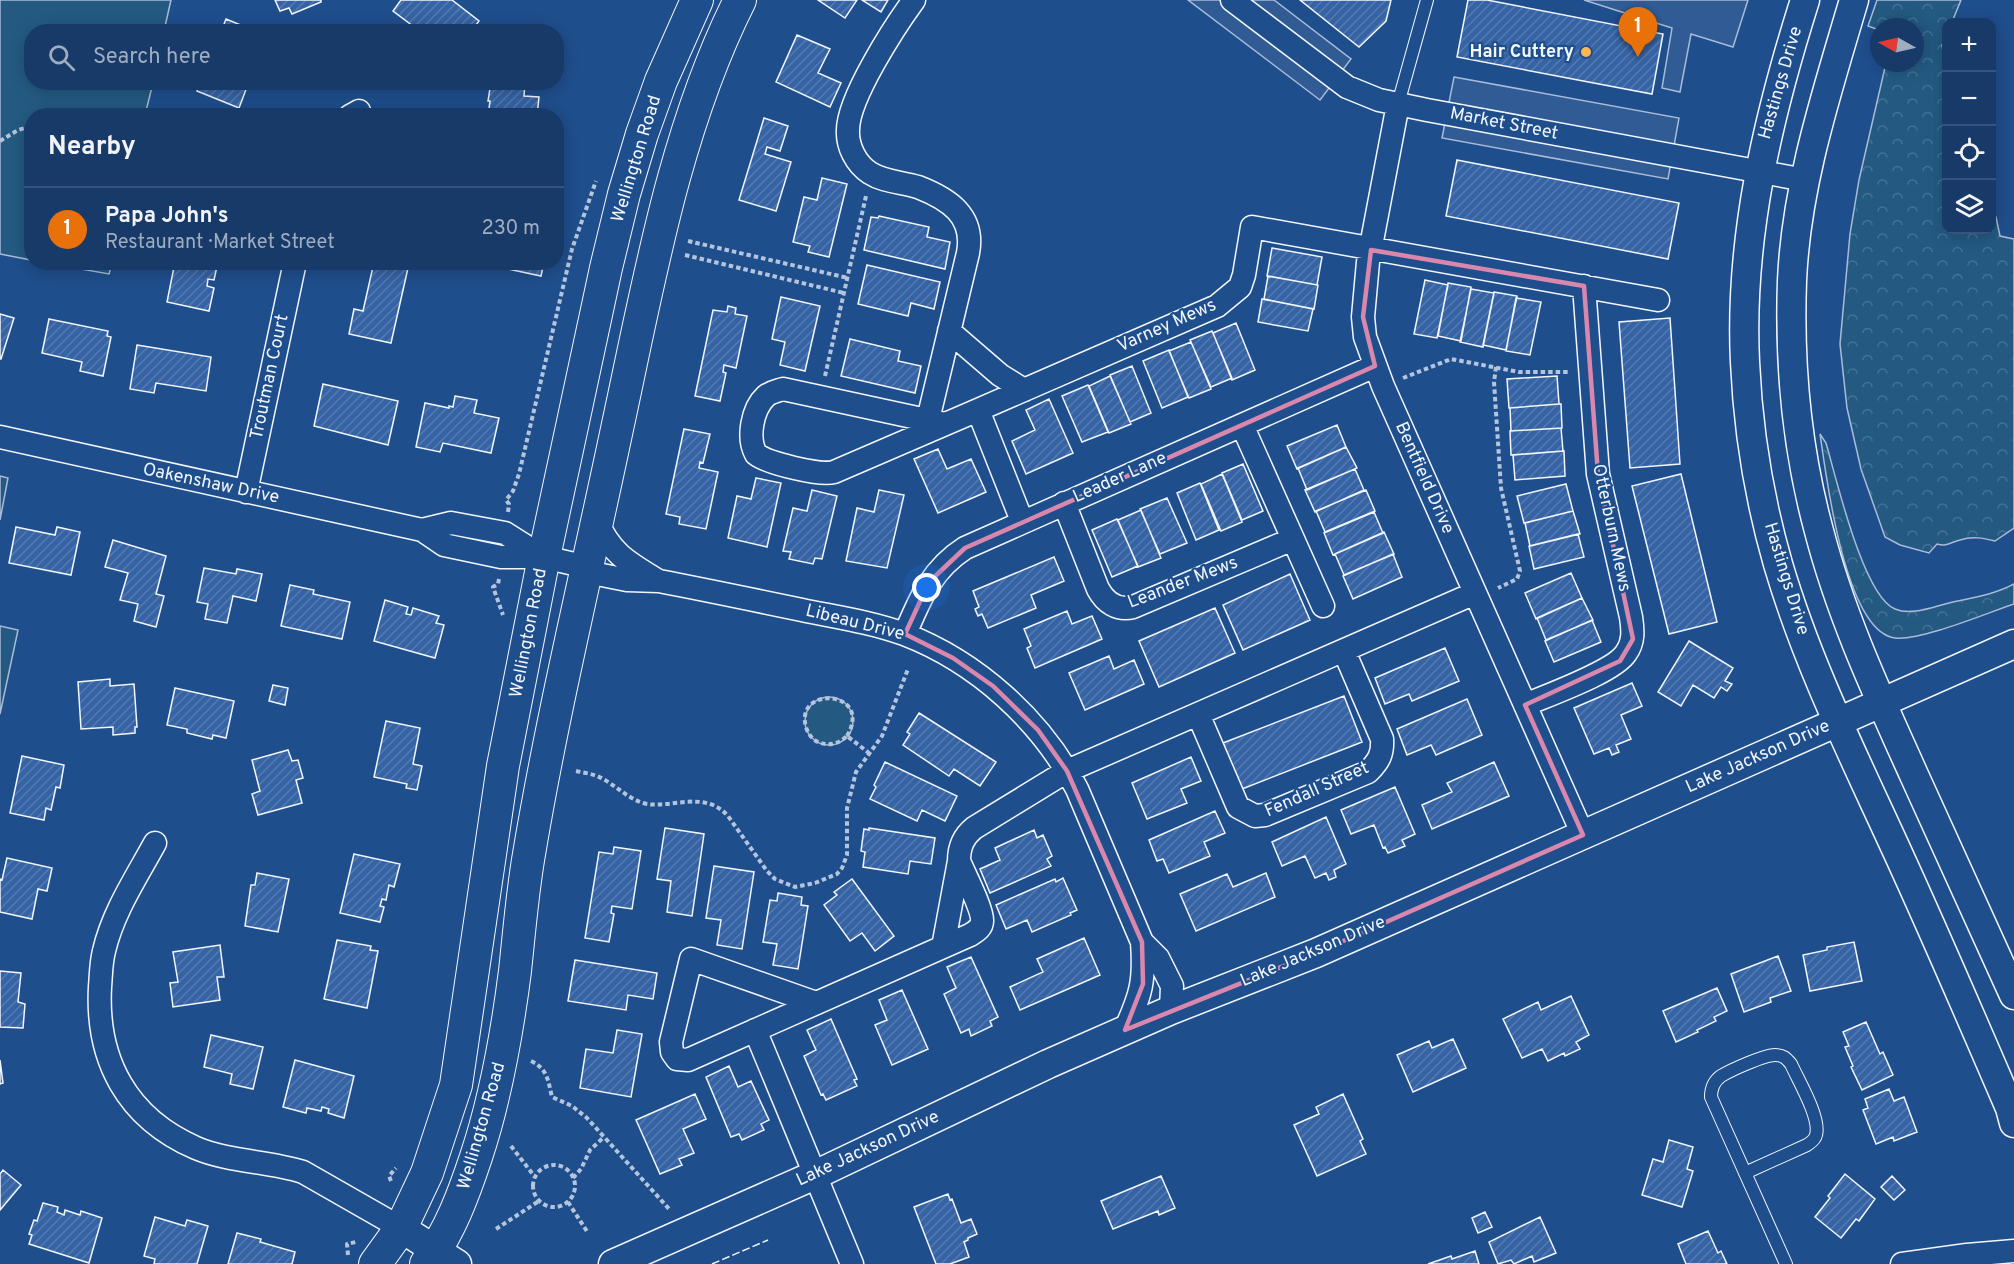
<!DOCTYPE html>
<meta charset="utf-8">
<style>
body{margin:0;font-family:Overpass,sans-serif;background:#244571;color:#f1f3f6}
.controls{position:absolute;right:18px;top:18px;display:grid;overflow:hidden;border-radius:12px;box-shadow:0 3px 15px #0003}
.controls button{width:54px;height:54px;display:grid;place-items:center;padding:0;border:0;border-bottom:2px solid #36547d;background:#173a69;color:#f1f3f6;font:30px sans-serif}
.compass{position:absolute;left:1870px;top:18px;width:54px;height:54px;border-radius:50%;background:#173a69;box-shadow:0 3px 15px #0003;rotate:278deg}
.you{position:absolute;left:927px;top:588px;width:21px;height:21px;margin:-15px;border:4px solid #fff;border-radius:50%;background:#1a73e8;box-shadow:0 0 0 9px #1a73e833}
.badge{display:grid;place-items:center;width:39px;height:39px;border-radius:50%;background:#ffb74d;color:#fff;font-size:20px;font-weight:700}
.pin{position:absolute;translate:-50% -50px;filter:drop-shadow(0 2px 3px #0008)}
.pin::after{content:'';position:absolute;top:32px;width:21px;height:18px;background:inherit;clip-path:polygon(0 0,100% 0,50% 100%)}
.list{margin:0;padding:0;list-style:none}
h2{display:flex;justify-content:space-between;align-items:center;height:78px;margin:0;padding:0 24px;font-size:26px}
h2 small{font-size:20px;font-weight:400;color:#9eadc0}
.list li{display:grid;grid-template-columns:39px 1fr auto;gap:18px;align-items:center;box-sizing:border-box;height:84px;padding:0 24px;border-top:2px solid #36547d}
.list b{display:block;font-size:22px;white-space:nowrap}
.list p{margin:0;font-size:20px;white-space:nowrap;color:#9eadc0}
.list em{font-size:20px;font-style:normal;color:#9eadc0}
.icon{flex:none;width:33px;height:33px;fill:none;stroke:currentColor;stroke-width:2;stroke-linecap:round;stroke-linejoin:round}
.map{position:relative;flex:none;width:2014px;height:1264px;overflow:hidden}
.search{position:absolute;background:#173a69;box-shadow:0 3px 15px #0003;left:24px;top:24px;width:540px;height:66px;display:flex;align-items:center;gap:15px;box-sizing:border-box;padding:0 21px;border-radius:24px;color:#9eadc0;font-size:22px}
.panel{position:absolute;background:#173a69;box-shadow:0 3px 15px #0003;left:24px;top:108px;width:540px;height:162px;border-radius:24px}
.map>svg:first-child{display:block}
.forest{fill:url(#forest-crowns);stroke:#a8bbd7;stroke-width:1.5}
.green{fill:#245a82;stroke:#a8bbd7;stroke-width:1.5}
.parking{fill:#305b95;stroke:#a8bbd7;stroke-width:1.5}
.building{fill:url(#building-hatch);stroke:#f2f6ff;stroke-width:1.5}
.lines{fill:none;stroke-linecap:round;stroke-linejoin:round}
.service-casing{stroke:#f2f6ff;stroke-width:14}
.minor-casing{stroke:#f2f6ff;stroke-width:25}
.tertiary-casing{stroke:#f2f6ff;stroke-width:31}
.secondary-casing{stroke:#f2f6ff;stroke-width:34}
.path{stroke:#b3c4dc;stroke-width:4;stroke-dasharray:4.5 3;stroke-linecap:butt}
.service{stroke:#1f4e8c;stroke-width:12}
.minor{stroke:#1f4e8c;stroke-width:22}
.tertiary{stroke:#1f4e8c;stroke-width:28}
.secondary{stroke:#1f4e8c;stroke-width:32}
.fence{stroke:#f2f6ff;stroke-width:1.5;stroke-dasharray:8 3;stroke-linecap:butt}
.marked{fill:none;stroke:#da87ad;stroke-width:4.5;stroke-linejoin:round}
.poi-dot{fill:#ffb74d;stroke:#1f4e8c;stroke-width:2}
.labels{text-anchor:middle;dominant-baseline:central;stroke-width:4.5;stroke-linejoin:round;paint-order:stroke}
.poi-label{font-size:18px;font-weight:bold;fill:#f2f6ff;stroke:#1f4e8c;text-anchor:end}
.street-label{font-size:18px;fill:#f2f6ff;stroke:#1f4e8c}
</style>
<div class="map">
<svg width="2014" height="1264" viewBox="0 0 2014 1264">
<defs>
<pattern id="forest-crowns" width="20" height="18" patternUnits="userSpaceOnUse" patternTransform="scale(1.5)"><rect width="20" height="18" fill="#245a82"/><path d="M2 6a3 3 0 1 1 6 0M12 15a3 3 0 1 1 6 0" fill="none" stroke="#447295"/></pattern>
<pattern id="building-hatch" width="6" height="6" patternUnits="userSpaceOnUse" patternTransform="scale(1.5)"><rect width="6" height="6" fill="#3563a3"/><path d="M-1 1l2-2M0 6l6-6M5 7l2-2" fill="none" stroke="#537ab1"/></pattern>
</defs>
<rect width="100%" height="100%" fill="#1f4e8c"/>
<path class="forest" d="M1877,0H1961L1952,22H1946V35L1942,45L1946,70V230H1992V212L1996,217L2000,236L2014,239V528L1995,541C1983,538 1972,536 1960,540C1951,542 1947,547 1937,544L1929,553L1900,545L1885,537L1861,469L1847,408L1840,344L1850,234L1859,180L1886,63H1915V27H1879V30L1868,26Z
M1820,434L1826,443C1836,477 1863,596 1895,609C1911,616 1932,607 1949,603C1970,598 1994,595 2014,584V604C1987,613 1921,641 1895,638C1845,632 1826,475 1820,434Z"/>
<path class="green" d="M0,0H171L164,31L32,32V82L153,83L145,115L32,116L31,260L0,254Z
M47,263H112L109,274Z
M0,476L8,478L0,520Z
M0,626L18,630L0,714Z
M805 721a24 24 0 1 1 48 0a24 24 0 1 1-48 0Z"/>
<path class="parking" d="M1188,0H1274L1351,59L1320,100Z
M1584,0H1748L1733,47L1691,34L1680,92L1662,88L1672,28Z
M1454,77L1679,118L1668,179L1442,138Z"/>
<path class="building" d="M275,0H321V2L292,14L289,8L280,11Z
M401,0H452L479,21L471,32H421L393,11Z
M818,0H857L845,18Z
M862,0H888L881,12Z
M1300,0H1391L1386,21L1359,47Z
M1468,0H1487L1663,34L1652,94L1457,57Z
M226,19L258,32H221Z
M797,35L830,49L818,73L841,83L830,107L776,82Z
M200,82H244L248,84L239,108L197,91Z
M491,82H525L524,96L539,97L537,116H488L490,101H488Z
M764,118L788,126L780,151L767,147L765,154L791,162L776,211L739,200Z
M1457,160L1679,203L1668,259L1446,216Z
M822,178L847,184L829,257L808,252L810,246L793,242L804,197L817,200Z
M879,216L929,227L927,237L950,242L945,269L864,250L871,217L878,218Z
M1272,248L1322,257L1317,285L1267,276Z
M175,262H218L214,280L208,279L207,286L214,288L209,311L167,302Z
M374,262L408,268L391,343L349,334L354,309L363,311Z
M510,262H544L541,276L508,269Z
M867,265L940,282L934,309L911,303L908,316L858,304Z
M1268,276L1318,285L1314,309L1264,299Z
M1425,280L1448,285L1437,338L1414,334Z
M1448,283L1471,287L1461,341L1438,336Z
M1471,289L1494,293L1483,347L1460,342Z
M1494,292L1517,296L1506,350L1483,345Z
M781,297L820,306L805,371L780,365L785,342L772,339Z
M1516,298L1541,302L1530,355L1506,351Z
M1262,299L1313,309L1308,331L1258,322Z
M728,306L736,308L735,314L747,316L736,368L724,365L723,372L726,373L720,401L695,396L713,310L727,312Z
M0,314L14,318L1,359H0Z
M1670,318L1680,464L1630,468L1619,322Z
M49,319L108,331L107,336L111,337L103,376L80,371L82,362L42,353Z
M1236,323L1255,370L1232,380L1213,333Z
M1212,331L1232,378L1211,387L1190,340Z
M850,339L900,351L898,361L921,366L915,393L841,376Z
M1191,342L1211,389L1189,398L1169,351Z
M137,345L211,357L206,391L156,383L154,393L130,389Z
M1169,350L1188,397L1162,408L1143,361Z
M1132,366L1151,413L1130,422L1110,375Z
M1110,376L1131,424L1109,433L1089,386Z
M1557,376L1559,404L1509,408L1507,379Z
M323,384L398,401L388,445L314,426Z
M1088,385L1108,432L1082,442L1062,396Z
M455,396L477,400L474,413L499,418L491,453L443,443L440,452L416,447L425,403L449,408V406L453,407Z
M1049,399L1073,453L1026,474L1012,441L1035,430L1026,410Z
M1559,404H1561L1562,428L1511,431L1510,408Z
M1337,425L1346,447L1297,469L1287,446Z
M1561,428L1563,451L1511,455L1510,431Z
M684,429L710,434L703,463L700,462L699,468L718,472L706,529L679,524L680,517L666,514Z
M1346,447L1357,468L1307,490L1298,468Z
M938,449L947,469L971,459L986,492L938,513L914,459Z
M1564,451L1565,476L1515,480L1513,455Z
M1243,464L1263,511L1242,520L1222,473Z
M1355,469L1364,490L1315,512L1305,490Z
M1222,474L1242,522L1221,531L1201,484Z
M1681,474L1717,622L1669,634L1632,486Z
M756,478L781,483L767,547L728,538L737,496L751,499Z
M1200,483L1219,530L1196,540L1177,493Z
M1566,484L1573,511L1524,523L1517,496Z
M812,490L837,496L822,559L815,558L813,564L789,559L791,552L783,551L793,508L807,511Z
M879,490L904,495L887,568L846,561L857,508L874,512Z
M1366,490L1375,511L1325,532L1316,511Z
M1167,498L1187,543L1160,554L1140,509Z
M1141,510L1161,558L1138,567L1118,520Z
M1573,511L1580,534L1530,546L1525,523Z
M1374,512L1383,533L1333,555L1324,533Z
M1117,519L1138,566L1112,577L1092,530Z
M16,527L55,535L57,527L80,532L71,575L9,563Z
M1384,532L1394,554L1344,575L1335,554Z
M1578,534L1584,557L1534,569L1529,546Z
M113,540L166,556L156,594L164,596L156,627L134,621L138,604L120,600L128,573L105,567Z
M1393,554L1402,577L1353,599L1343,576Z
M1054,557L1064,581L1031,595L1036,608L988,628L982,614L978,616L975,609L979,607L973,591Z
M204,568L236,574L237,569L262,574L256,601L233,596L227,623L205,619L208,604L197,602Z
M1571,573L1582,598L1536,619L1525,593Z
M1290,574L1310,620L1243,650L1223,605Z
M290,585L314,590L313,594L350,602L342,639L281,626Z
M1582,598L1593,620L1546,640L1537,618Z
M385,600L408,607L406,614L411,615L413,608L439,616L436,623L444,625L435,658L374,641Z
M1215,608L1235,653L1159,687L1139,641Z
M1067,611L1072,624L1092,616L1102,639L1035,668L1027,648L1031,646L1024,629Z
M1592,620L1601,642L1554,662L1545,641Z
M1689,641L1733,668L1725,681L1732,684L1727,691L1721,687L1714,698L1693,685L1681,706L1658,692Z
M1445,648L1459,681L1412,701L1409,694L1385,704L1375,678Z
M1109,656L1114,669L1134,660L1144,684L1085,710L1069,673Z
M110,679V686L134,684L137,727H135V733L113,735V727L81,729L78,682Z
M1632,683L1642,706L1621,715L1631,739L1616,745L1619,752L1612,755L1609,748L1594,754L1574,708Z
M273,685L288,688L285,705L269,701Z
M175,688L234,701L226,738L213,735L212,739L187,733V729L167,725Z
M1344,696L1362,742L1242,789L1223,743Z
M1467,699L1482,735L1436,755L1431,745L1407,755L1397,729Z
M919,713L996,762L980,786L954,769L949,776L903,745L910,734L907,732Z
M386,721L420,728L413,764L422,766L417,790L406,788L407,784L374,777Z
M288,750L292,761L298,760L303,778L296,780L302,803L258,815L252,794L260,791L252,760Z
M22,756L64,765L60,788L56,787L51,810L46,808L44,820L10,813Z
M1191,757L1201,781L1181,789L1187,803L1147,819L1132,783Z
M885,762L957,796L945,821L922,810L917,821L870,799L876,787L874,785Z
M1494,762L1509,796L1432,829L1422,805L1452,792L1447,783Z
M1395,787L1415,834L1402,840L1405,846L1388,853L1385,847L1383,848L1374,825L1351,834L1341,810Z
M1215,811L1225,833L1204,842L1210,856L1169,873L1163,859L1157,861L1149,840Z
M1326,817L1346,864L1334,870L1336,877L1329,880L1326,873L1315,878L1305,856L1282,866L1272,842Z
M665,828L704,834L692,916L667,912L671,881L657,879Z
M869,828L935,838L931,864L910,861L908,874L863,867L865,852L861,851L864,829L869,830Z
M1034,830L1037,838L1043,835L1052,856L1047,859L1051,866L990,893L980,869L1000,860L995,848Z
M614,847L641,851L632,909L612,906L611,913L614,914L609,942L585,938L599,852L613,854Z
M354,854L400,864L394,887L389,885L386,900L382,899L380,906L384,907L380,922L340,913Z
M7,858L52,868L47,891L38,889L32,919L0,912V879L2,880Z
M714,866L754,872L742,949L717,945L721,920L706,918Z
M257,873L289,879L278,932L245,926L251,885H255Z
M1266,873L1275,897L1196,931L1180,894L1227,874L1233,887Z
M1063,878L1077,910L1070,913L1071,915L1032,932L1027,920L1006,929L996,905L1055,879L1056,882Z
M852,879L894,936L875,951L862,933L850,941L824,905L837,895L834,892Z
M778,893L802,897L801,905L808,906L798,969L773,965L777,944L763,942L770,900L777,901Z
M1084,938L1100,975L1020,1010L1010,987L1043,972L1037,959Z
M337,940L371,946L370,950L378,951L367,1008L324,999Z
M1854,942L1862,981L1810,991L1803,955L1827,950V947Z
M220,945L224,977H217L220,1000L173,1007L170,983L178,982L173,952Z
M1778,956L1791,991L1770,998L1771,1002L1744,1012L1731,974Z
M971,957L998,1017L990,1021L992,1026L971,1036L969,1029L961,1033L944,994L956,988L947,967Z
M575,960L657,973L653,999L628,995L626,1010L568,1001Z
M0,971L21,973L18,1002L25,1004L23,1028L0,1027Z
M1717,988L1727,1011L1714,1017L1716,1021L1697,1030L1698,1032L1676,1042L1663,1011Z
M902,990L928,1049L892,1065L875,1025L887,1020L879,1000Z
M1571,996L1589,1035L1576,1042L1580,1049L1565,1056L1564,1053L1548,1061L1542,1049L1522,1058L1503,1019L1538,1002L1541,1010Z
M831,1019L857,1079L854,1080L857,1086L826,1100L823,1094L821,1095L804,1056L816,1050L807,1030Z
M1866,1022L1880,1054L1883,1052L1893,1075L1862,1090L1851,1067L1853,1066L1845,1047L1849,1046L1843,1032Z
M617,1030L642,1034L631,1097L580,1088L586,1049L613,1053Z
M211,1035L263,1047L253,1089L230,1084L232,1074L204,1067Z
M1453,1039L1466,1068L1413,1092L1397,1055L1429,1041L1432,1048Z
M0,1060L3,1083L0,1084Z
M295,1060L354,1076L344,1118L328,1113L329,1109L322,1107L321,1111L307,1108L306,1113L283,1107Z
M729,1066L738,1087L751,1081L769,1120L761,1124L764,1130L742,1140L739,1134L731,1137L706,1077Z
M1889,1089L1894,1101L1904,1097L1917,1132L1894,1141L1893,1137L1876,1144L1863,1110L1868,1108L1865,1099Z
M695,1094L706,1119L683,1129L694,1153L679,1159L682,1165L660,1174L636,1120Z
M1343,1094L1363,1139L1360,1141L1366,1154L1317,1176L1294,1125L1319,1114L1316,1107Z
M1669,1140L1693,1147L1687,1169L1693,1171L1682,1207L1642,1195L1653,1159L1663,1162Z
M3,1170L21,1185L0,1210V1174Z
M1845,1174L1875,1199L1859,1221L1856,1219L1841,1238L1815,1217L1830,1198L1828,1196Z
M1161,1176L1175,1208L1159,1215L1158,1211L1113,1229L1101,1201Z
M1892,1176L1905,1190L1894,1200L1881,1187Z
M948,1194L950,1200L952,1199L961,1223L971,1219L977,1234L968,1238V1240L964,1242L969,1257L950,1264H936L914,1207Z
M43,1203L58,1207L57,1212L64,1215L65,1210L80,1215L81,1211L102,1218L89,1263L29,1244L32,1235L29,1234L34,1220L37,1221Z
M1485,1212L1492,1227L1478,1233L1472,1218Z
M155,1217L185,1226L187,1220L208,1226L197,1264H154L155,1259L144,1256Z
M1540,1217L1556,1253L1534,1262L1532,1256L1514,1264L1511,1260L1498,1264L1489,1242Z
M1708,1231L1718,1253L1721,1251L1727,1264H1686L1678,1244Z
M237,1233L261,1239L260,1242L295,1252L292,1264H228Z
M1475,1251L1479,1264H1428L1451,1256L1452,1259Z"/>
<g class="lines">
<g class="service-casing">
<path id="service" d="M1398,104L1427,0
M1745,1173L1807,1145C1811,1142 1815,1140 1816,1135C1821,1118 1798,1080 1791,1064C1786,1058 1783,1055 1775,1055C1764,1055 1731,1070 1721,1076C1714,1081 1711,1088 1711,1097L1786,1264"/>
</g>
<g class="minor-casing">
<path id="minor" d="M914,0C895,26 848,98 848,130C847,146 856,164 870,173C884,182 902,182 918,187C949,199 975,216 968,253L925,432
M1232,0L1347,87L1379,100L1427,110L1805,180
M1398,104L1368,262L1363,317L1365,337L1383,386L1583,835
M350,116L359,111
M949,331L1000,375L1024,390
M978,410L1022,521
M945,424L783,389C777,391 771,392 766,396C752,409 747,438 756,454C767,463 820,476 834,472C882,451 930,431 978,410L1217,306L1240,287L1244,275L1252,227L1658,300
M1242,425L1323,606
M0,437L422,530L444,545L501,557H544L587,567L597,574L627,580L659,581C706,590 754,600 802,610C836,617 871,622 904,634C977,662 1041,720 1077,789L1142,942C1145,981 1141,995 1125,1030
M246,492L295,262
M1064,503L1098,589C1105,602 1117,611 1133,607L1293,539
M597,521C610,553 629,563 657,580
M422,530L451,523L505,533L543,557
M905,634C920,599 931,570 965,548L1375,366
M1525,705C1548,695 1614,672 1626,653C1634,642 1633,630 1631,617L1598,474L1584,286
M1198,714L1238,807L1255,816L1265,815L1368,772C1379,761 1383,754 1382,739L1344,651
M155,843C136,878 113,912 104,951C101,962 101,975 100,987C96,1060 127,1118 196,1148C229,1162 268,1161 303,1172L401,1228
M1142,942L1158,958L1172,986L1171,1010
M943,947L959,861
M816,1003L691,959L671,1042L672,1052L677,1059L688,1060L970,935C976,931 982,928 982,921C983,910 964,873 959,861C959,847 963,837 974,828L1067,771L1475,593
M755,1030L852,1264
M1902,1264L1967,1255L2014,1251"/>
</g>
<g class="tertiary-casing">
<path id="tertiary" d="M1805,0C1768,117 1739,238 1745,362C1748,430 1759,498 1778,564C1807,663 1854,757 1897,851C1936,936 1973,1022 2010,1108L2014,1123
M1854,0C1827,92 1796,185 1792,281C1789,365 1797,450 1819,531C1841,616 1878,695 1914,775C1947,849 1981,922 2014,995
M401,1228L457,1264
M613,1264L815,1175L1048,1064L1171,1010L1316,953L2014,644"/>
</g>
<g class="secondary-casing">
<path id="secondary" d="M375,1264L401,1228L427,1173L456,1085L503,766L544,557L606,268L624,194L642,134L661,81L697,0
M426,1264C450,1231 463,1196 476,1157C496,1097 507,1034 515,971C519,934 522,897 528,860C552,715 587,572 617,429C648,286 674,131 740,0"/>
</g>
<path class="path" d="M0,141L18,130L32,126
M688,241L848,278
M685,255L844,293
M1496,367L1494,382L1501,488L1520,571L1517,579L1498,588
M825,376L866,196
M1403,378L1451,359L1519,372H1568
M508,512L509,504L506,500L513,491L519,474L572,249L596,181
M499,579L498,584L493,587L503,615
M847,736C874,690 794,685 806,727C812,747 834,749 847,736L869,753
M576,771C585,773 595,774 603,779C618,787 629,800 647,804C673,808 705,790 728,816L767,871L775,879L795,887L815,883L837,874L842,868L847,855V808L856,772L882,736L908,669
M531,1061C548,1069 548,1081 552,1097L572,1106L587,1118L670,1210
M511,1146L535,1177
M533 1186a21 21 0 1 1 42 0a21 21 0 1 1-42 0Z
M573,1178L581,1169L590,1150L604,1137
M391,1181L389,1176L396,1168
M568,1202L588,1233
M496,1229L539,1201
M348,1255L347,1244L356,1242"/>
<use href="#service" class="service"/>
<use href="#minor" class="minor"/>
<use href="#tertiary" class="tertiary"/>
<use href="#secondary" class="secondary"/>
<path class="fence" d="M712,1264L768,1240"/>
</g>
<path class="marked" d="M1371,250L1584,286L1598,474L1633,639L1620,661L1525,705L1583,835L1316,953L1125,1030L1143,984L1142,942L1067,771L1038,730L993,686L953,658L905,634L929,582L965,548L1375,366L1363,317Z"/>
<circle class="poi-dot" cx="1586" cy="52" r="6"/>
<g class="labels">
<g class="poi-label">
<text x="1574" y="52">Hair Cuttery</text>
</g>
<g class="street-label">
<text transform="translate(1781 83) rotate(-74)">Hastings Drive</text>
<text transform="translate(1504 124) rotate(11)">Market Street</text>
<text transform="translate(637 159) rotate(-73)">Wellington Road</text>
<text transform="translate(1167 326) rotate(-24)">Varney Mews</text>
<text transform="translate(270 377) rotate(-78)">Troutman Court</text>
<text transform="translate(1120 478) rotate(-24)">Leader Lane</text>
<text transform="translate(1424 478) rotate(66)">Bentfield Drive</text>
<text transform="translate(211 484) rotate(12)">Oakenshaw Drive</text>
<text transform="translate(1611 528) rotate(78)">Otterburn Mews</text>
<text transform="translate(1786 579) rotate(73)">Hastings Drive</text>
<text transform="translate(1183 583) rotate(-21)">Leander Mews</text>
<text transform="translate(855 623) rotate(14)">Libeau Drive</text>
<text transform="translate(529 633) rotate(-79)">Wellington Road</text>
<text transform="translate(1758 757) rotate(-24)">Lake Jackson Drive</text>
<text transform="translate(1317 790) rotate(-24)">Fendall Street</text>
<text transform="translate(1313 952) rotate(-23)">Lake Jackson Drive</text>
<text transform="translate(482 1126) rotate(-74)">Wellington Road</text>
<text transform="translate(868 1149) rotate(-25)">Lake Jackson Drive</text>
</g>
</g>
</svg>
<div class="controls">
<button>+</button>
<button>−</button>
<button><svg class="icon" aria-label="locate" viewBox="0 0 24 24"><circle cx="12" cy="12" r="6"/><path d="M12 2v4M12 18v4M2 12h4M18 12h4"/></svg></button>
<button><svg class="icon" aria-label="layers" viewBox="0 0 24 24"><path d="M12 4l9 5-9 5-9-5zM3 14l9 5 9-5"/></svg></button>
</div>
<svg class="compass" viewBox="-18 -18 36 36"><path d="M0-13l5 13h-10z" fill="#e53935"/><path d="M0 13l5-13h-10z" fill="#9eadc0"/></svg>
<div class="you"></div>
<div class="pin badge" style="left:1638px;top:57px;background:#e8710a">1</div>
<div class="search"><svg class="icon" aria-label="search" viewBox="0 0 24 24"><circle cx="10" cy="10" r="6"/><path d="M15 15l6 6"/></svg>Search here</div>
<section class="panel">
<h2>Nearby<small></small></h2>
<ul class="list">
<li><span class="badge" style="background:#e8710a">1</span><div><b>Papa John's</b><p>Restaurant · Market Street</p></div><em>230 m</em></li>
</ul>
</section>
</div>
